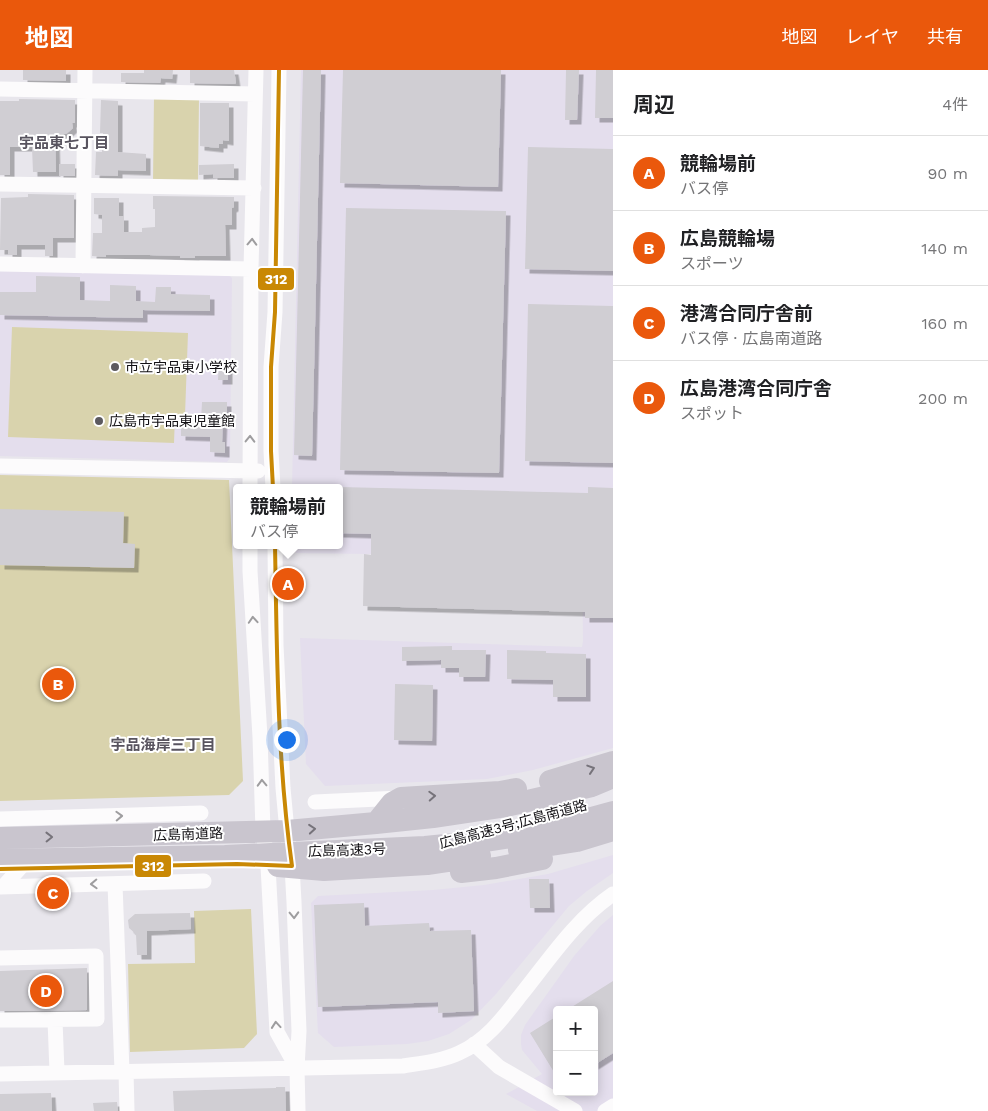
<!DOCTYPE html>
<html lang="ja">
<meta charset="utf-8">
<style>
body{margin:0;font-family:"Work Sans","Noto Sans JP",sans-serif;background:#f6f6f6;color:#202124}
.controls{position:absolute;right:15px;bottom:15px;display:grid;overflow:hidden;border-radius:5px;box-shadow:0 2px 12px #0003}
.controls button{width:45px;height:45px;display:grid;place-items:center;padding:0;border:0;border-bottom:1px solid #e0e0e0;background:#fff;color:#202124;font:25px sans-serif}
.you{position:absolute;left:286px;top:669px;width:18px;height:18px;margin:-12px;border:4px solid #fff;border-radius:50%;background:#1a73e8;box-shadow:0 0 0 8px #1a73e833}
.badge{display:grid;place-items:center;width:32px;height:32px;border-radius:50%;background:#ea580c;color:#fff;font-size:16px;font-weight:700}
.pin{position:absolute;translate:-50% -50%;border:2px solid #fff;box-shadow:0 1px 5px #0006}
.popup{position:absolute;left:233px;top:414px;width:110px;height:65px;box-sizing:border-box;display:grid;place-content:center;border-radius:5px;background:#fff;filter:drop-shadow(0 1px 4px #0005);font-size:16px;white-space:nowrap;color:#757577}
.popup b{font-size:19px;color:#202124}
.popup::after{content:'';position:absolute;left:50%;top:100%;margin-left:-10px;border:10px solid transparent;border-top-color:#fff}
.list{margin:0;padding:0;list-style:none}
h2{display:flex;justify-content:space-between;align-items:center;height:65px;margin:0;padding:0 20px;font-size:21px}
h2 small{font-size:16px;font-weight:400;color:#757577}
.list li{display:grid;grid-template-columns:32px 1fr auto;gap:15px;align-items:center;box-sizing:border-box;height:75px;padding:0 20px;border-top:1px solid #e0e0e0}
.list b{display:block;font-size:19px;white-space:nowrap}
.list p{margin:0;font-size:16px;white-space:nowrap;color:#757577}
.list em{font-size:16px;font-style:normal;color:#757577}
.map{position:relative;flex:none;width:613px;height:1041px;overflow:hidden}
header{display:flex;align-items:center;gap:30px;box-sizing:border-box;height:70px;padding:0 25px;background:#ea580c;color:#fff}
header strong{font-size:24px}
nav{display:flex;gap:28px;margin-inline-start:auto;font-size:18px}
main{display:flex}
aside{flex:1;background:#fff}
.map>svg:first-child{display:block}
.built{fill:#e4deed;fill-rule:evenodd}
.green{fill:#d9d3ad}
.building{fill:#d0ced3;filter:url(#shadow)}
.lines{fill:none;stroke-linecap:round;stroke-linejoin:round}
.minor{stroke:#fcfbfc;stroke-width:15}
.highway{stroke:#c9c5ce;stroke-width:22}
.bus-1-casing{stroke:#fff;stroke-width:8}
.bus-1{stroke:#c98804;stroke-width:4}
.oneway{stroke:#9e9d9f}
.oneway2{stroke:#76737a}
.poi-dot{fill:#5c5a5f;stroke:#fff;stroke-width:2}
.labels{text-anchor:middle;dominant-baseline:central;stroke-width:4;stroke-linejoin:round;paint-order:stroke}
.poi-label{font-size:14px;fill:#110f13;stroke:#fff;text-anchor:start}
.street-label{font-size:14px;fill:#110f13;stroke:#fff}
.neighbourhood-label{font-size:15px;font-weight:bold;fill:#58545f;stroke:#fff}
.line-badge{stroke:#fff;stroke-width:2}
.badge-label{font-size:14px;text-anchor:middle;font-weight:bold;fill:#fff}
</style>
<header>
<strong>地図</strong>
<nav><a>地図</a><a>レイヤ</a><a>共有</a></nav>
</header>
<main>
<div class="map">
<svg width="613" height="1041" viewBox="0 0 613 1041">
<defs>
<filter id="shadow"><feDropShadow dx="4.5" dy="4.5" stdDeviation="0" flood-color="#0004"/></filter>
</defs>
<rect width="100%" height="100%" fill="#e8e6ec"/>
<path class="built" d="M301,0H613V678L533,700L487,709L325,716L306,694L300,568L582,577L583,571L582,487L296,483L295,475H339V418H292Z
M0,200L229,205L232,208L230,388L227,392L0,386Z
M613,785V803L587,821L569,836L496,924L471,950L449,964L428,971L407,974L334,977L318,963L311,833L318,826L433,820L484,815L548,804Z
M613,845V1041H537L506,1024L542,1004L522,980L521,974V965L525,955L574,886L600,856ZM557,940H594V1022H557Z"/>
<path class="green" d="M154,26L199,27L198,112H153Z
M12,257L188,263L185,345H175L174,373L8,367Z
M0,405L229,410L243,711L229,725L0,731Z
M251,839L257,964L244,978L130,982L128,894L195,893L194,841Z"/>
<path class="building" d="M23,0H66V11L23,10Z
M144,0H173L172,9L161,8L160,13L121,12V3H144Z
M190,0H234L236,13L234,14L190,13Z
M303,0H321L312,386L294,385Z
M343,0H501L498,117L340,113Z
M566,0H579L577,50H565Z
M596,0H613V48H595Z
M19,29L75,30V53H72L73,58L66,64H55L56,102H33L32,77H10V105H0V31H19Z
M101,30L118,31V82L146,84V101L118,100V106L95,105L96,82H102L103,63H100Z
M200,33H229V71L223,70V74H219V78L200,76Z
M528,77L613,79V201L525,199Z
M59,94H75V106H59Z
M234,94V108H213V104L199,105V95Z
M28,124L74,125V168H53V186H45V175H17V185H8V180H0L1,128L28,127Z
M153,126L234,127V137L232,138V155H225L226,186H195V188H180V186L150,185H106V187L92,186L93,163H102V145L94,144V128H119V146H124V162H142V158L155,157V139H153Z
M346,138L506,141L499,403L340,400Z
M36,206L80,207V230L110,231V215L136,216V231L155,232L156,217H171V224L210,225V241L143,240V248L0,245V222H36Z
M528,234L613,236V393L525,391Z
M219,292L228,293V310H218Z
M202,332H227V346H223L222,372H225V383L210,382V367L181,366V350H201Z
M339,417L588,423V417L613,418V548H585V542L363,536L364,484L371,485V464L339,463Z
M0,439L124,442L123,473L135,474L134,498L0,495Z
M452,576V580H486L485,607H459V598H441V590L402,591V577Z
M507,580L546,581V583L586,584V627H553V610L507,609Z
M395,614L433,615L432,671L394,670Z
M529,809H549L550,838H530Z
M364,833L365,856L429,853L430,861L471,860L474,941L438,943V932L318,937L314,835Z
M190,843L191,859L147,861V885H137L136,864L129,858L128,850L135,844Z
M87,898V940L0,941V901Z
M613,911V983L594,995V940H567Z
M557,946V1007L530,963Z
M276,1017H285L286,1041H174L173,1021L276,1018Z
M51,1023L52,1041H0V1024Z
M117,1032L118,1041H94L93,1033Z"/>
<g class="lines">
<path class="minor" d="M0,19L255,24
M0,114L254,118
M0,194L251,199
M83,196L85,0
M0,396L258,401
M250,418L251,199L256,0
M273,418L271,381V297L275,242L279,0
M250,475V501L260,667L263,761L268,796L277,962L297,998
M275,475L276,575L283,718L287,761L292,796L294,832L299,961L297,998L298,1041
M315,732L400,728
M0,749L201,743
M115,814L122,1001
M0,817L204,811
M3,817L20,798
M0,888L96,886L97,949L0,950
M55,950L57,1002
M474,974L499,997L575,1041
M126,1001L127,1041
M0,1004L403,996C422,993 442,991 459,983C486,971 503,948 520,926C549,890 575,850 613,824
M605,1041L613,1036"/>
<path class="highway" d="M550,711L613,692
M376,753L392,733L401,728L500,722L516,719
M0,768L287,761L376,753L433,747L506,736L592,716L613,707
M519,780L577,771L613,760
M0,790L225,786L425,777L486,771L540,762L613,742
M278,796L324,800L427,794L480,786
M461,802L496,798L542,789"/>
<g class="bus-1-casing">
<path id="bus-1" d="M273,418L271,381V297L275,242L279,0
M0,799L237,794L292,796C277,689 277,583 275,475"/>
</g>
<use href="#bus-1" class="bus-1"/>
</g>
<defs><path id="oneway-chevron" d="M-2-3.5L2.5 0L-2 3.5" fill="none" stroke-width="1.6" stroke-linecap="round" stroke-linejoin="round" transform="scale(1.25)"/></defs>
<g class="oneway">
<use href="#oneway-chevron" transform="translate(252 172) rotate(-88)"/>
<use href="#oneway-chevron" transform="translate(250 369) rotate(-89)"/>
<use href="#oneway-chevron" transform="translate(253 550) rotate(-94)"/>
<use href="#oneway-chevron" transform="translate(262 713) rotate(-92)"/>
<use href="#oneway-chevron" transform="translate(119 746) rotate(-2)"/>
<use href="#oneway-chevron" transform="translate(94 814) rotate(178)"/>
<use href="#oneway-chevron" transform="translate(294 845) rotate(88)"/>
<use href="#oneway-chevron" transform="translate(276 955) rotate(-95)"/>
</g>
<g class="oneway2">
<use href="#oneway-chevron" transform="translate(591 699) rotate(-18)"/>
<use href="#oneway-chevron" transform="translate(432 726) rotate(-3)"/>
<use href="#oneway-chevron" transform="translate(312 759) rotate(-5)"/>
<use href="#oneway-chevron" transform="translate(49 767) rotate(-1)"/>
</g>
<g class="poi-dot">
<circle cx="115" cy="297" r="5"/>
<circle cx="99" cy="351" r="5"/>
</g>
<g class="labels">
<g class="poi-label">
<text x="125" y="297">市立宇品東小学校</text>
<text x="109" y="351">広島市宇品東児童館</text>
</g>
<g class="street-label">
<text transform="translate(513 754) rotate(-15)">広島高速3号;広島南道路</text>
<text transform="translate(188 764) rotate(-2)">広島南道路</text>
<text transform="translate(347 780) rotate(-2)">広島高速3号</text>
</g>
<g class="neighbourhood-label">
<text x="64" y="73">宇品東七丁目</text>
<text x="163" y="675">宇品海岸三丁目</text>
</g>
</g>
<g class="line-badge">
<rect x="257" y="197" width="38" height="24" rx="5" fill="#c98804"/>
<rect x="134" y="784" width="38" height="24" rx="5" fill="#c98804"/>
</g>
<g class="badge-label">
<text x="276" y="214">312</text>
<text x="153" y="801">312</text>
</g>
</svg>
<div class="controls">
<button>+</button>
<button>−</button>
</div>
<div class="you"></div>
<div class="pin badge" style="left:288px;top:514px">A</div>
<div class="popup"><b>競輪場前</b>バス停</div>
<div class="pin badge" style="left:58px;top:614px">B</div>
<div class="pin badge" style="left:53px;top:823px">C</div>
<div class="pin badge" style="left:46px;top:921px">D</div>
</div>
<aside>
<h2>周辺<small>4件</small></h2>
<ul class="list">
<li><span class="badge">A</span><div><b>競輪場前</b><p>バス停</p></div><em>90 m</em></li>
<li><span class="badge">B</span><div><b>広島競輪場</b><p>スポーツ</p></div><em>140 m</em></li>
<li><span class="badge">C</span><div><b>港湾合同庁舎前</b><p>バス停 · 広島南道路</p></div><em>160 m</em></li>
<li><span class="badge">D</span><div><b>広島港湾合同庁舎</b><p>スポット</p></div><em>200 m</em></li>
</ul>
</aside>
</main>
